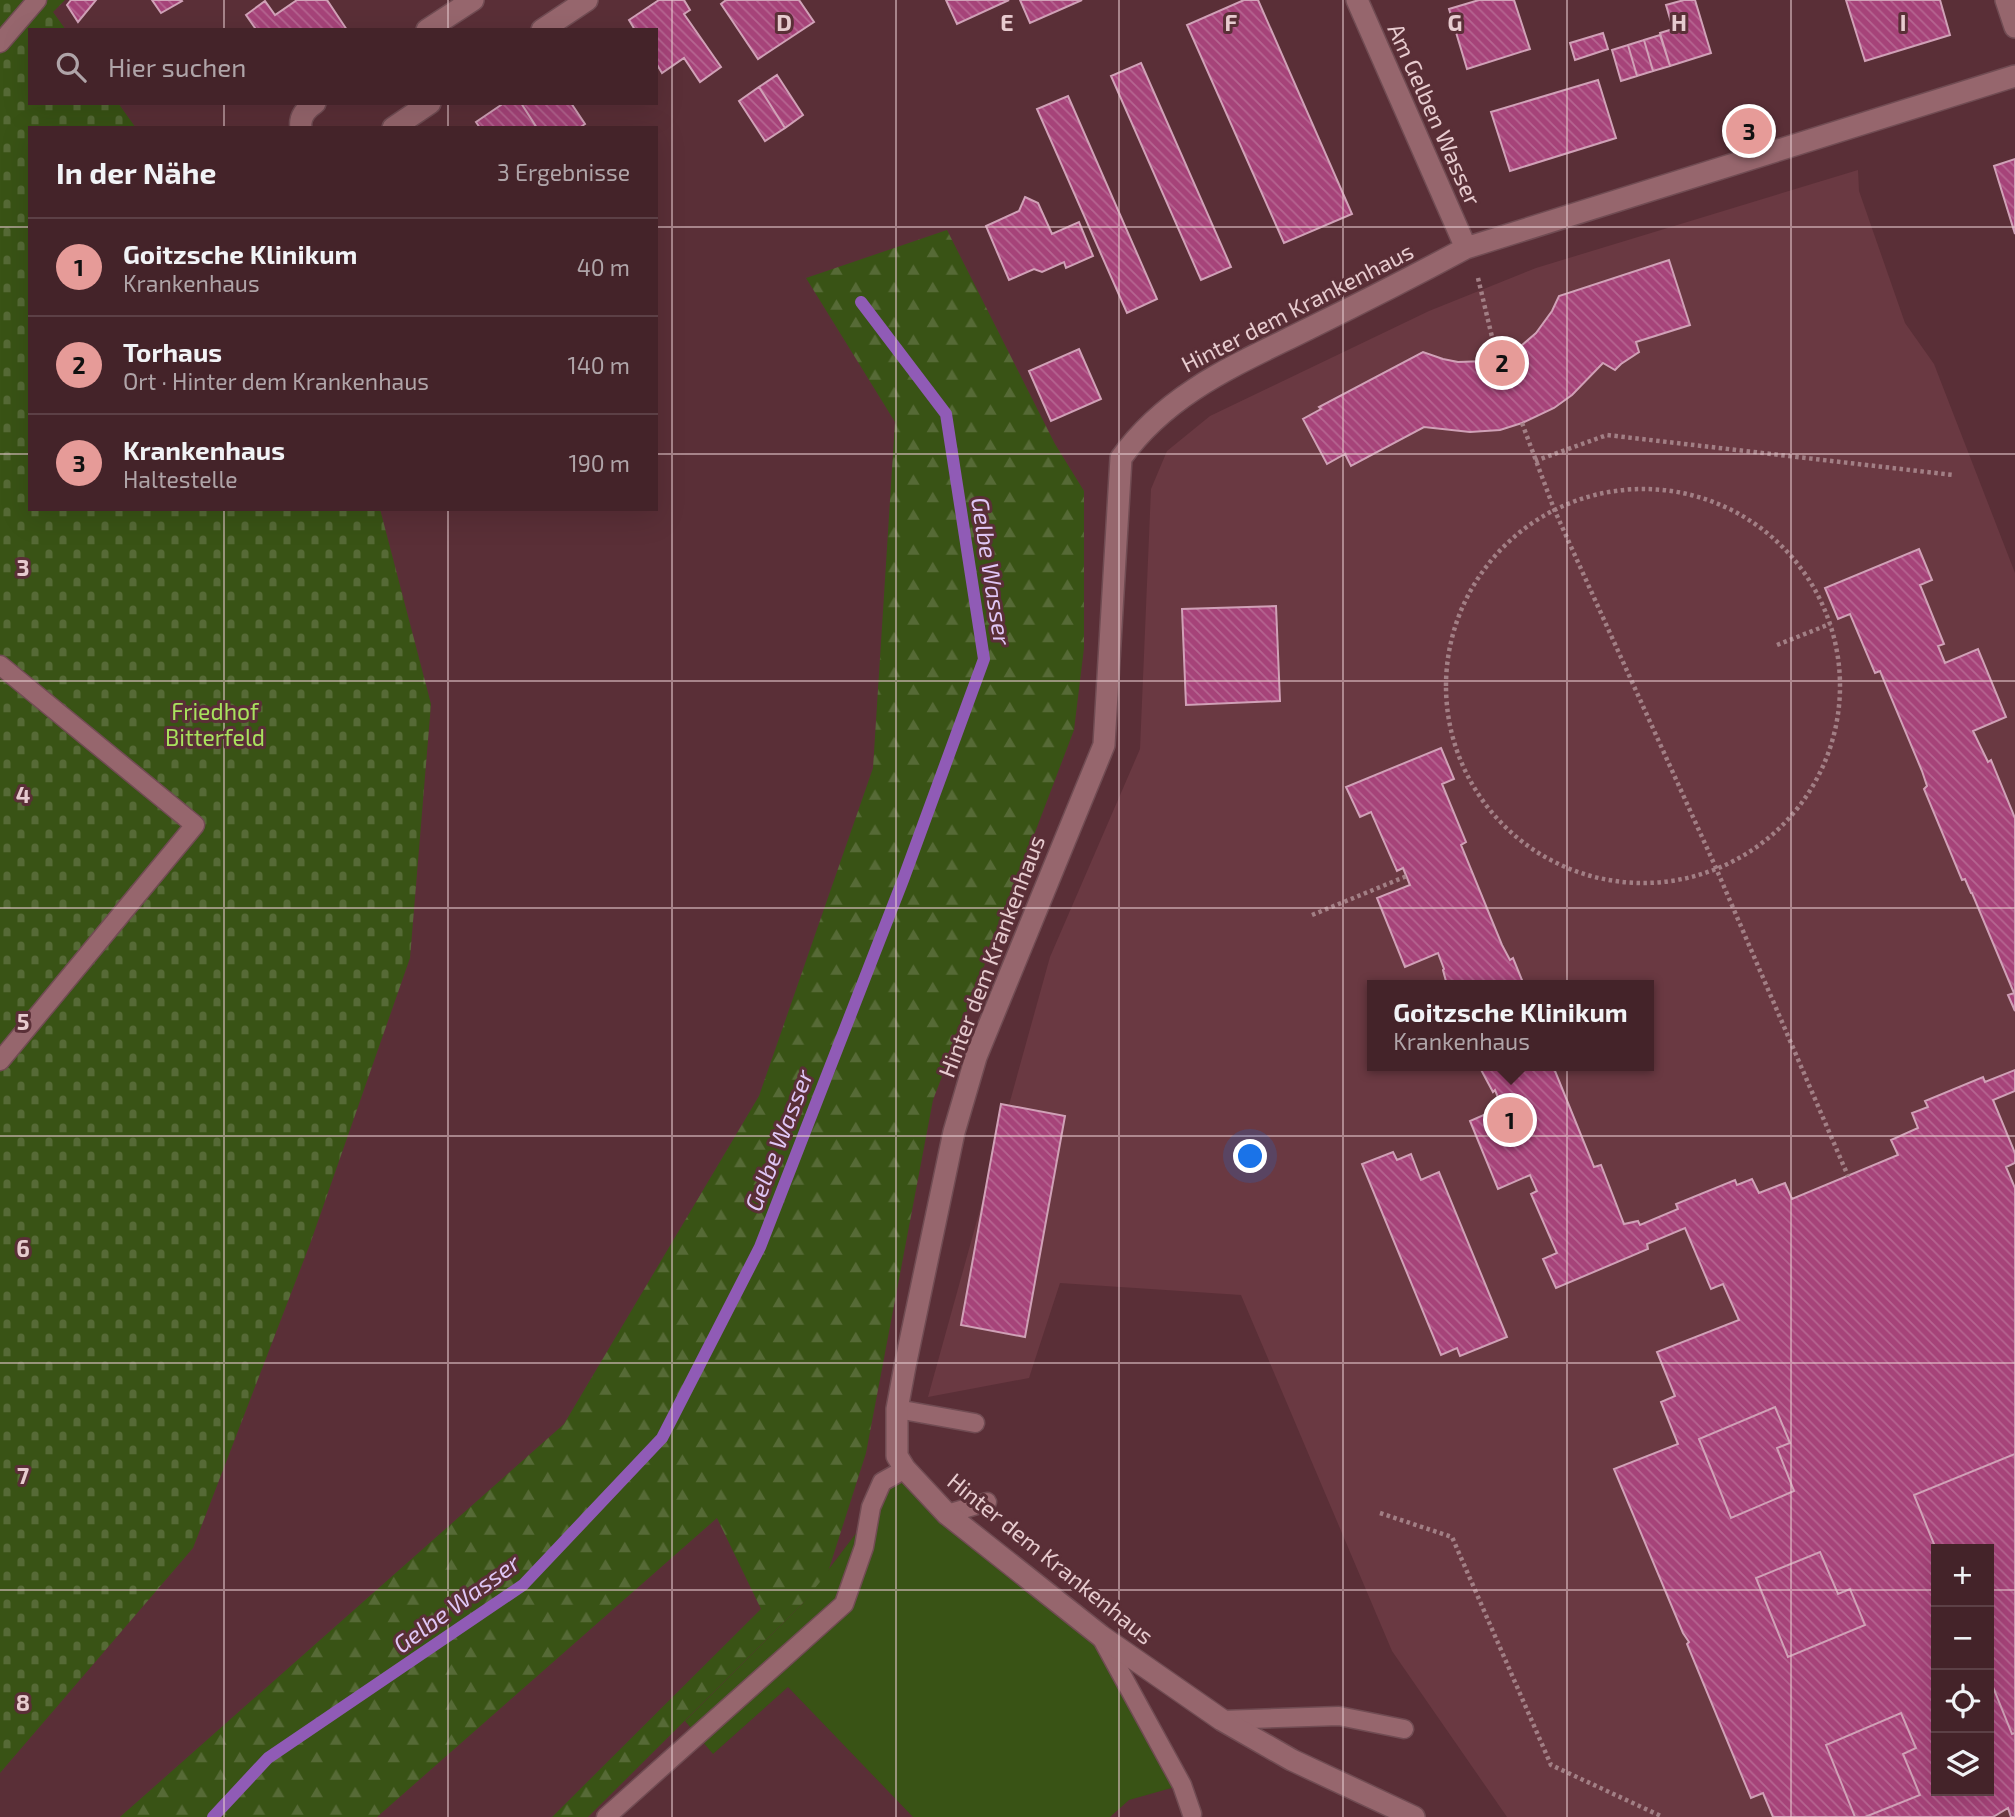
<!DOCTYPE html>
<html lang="de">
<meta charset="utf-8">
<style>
body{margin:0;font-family:"Exo 2",sans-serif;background:#4e2f35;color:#f1f3f6}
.controls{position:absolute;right:21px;bottom:21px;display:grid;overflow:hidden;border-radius:0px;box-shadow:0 7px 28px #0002}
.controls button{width:63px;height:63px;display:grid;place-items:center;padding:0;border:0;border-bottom:2px solid #5c4046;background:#442329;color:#f1f3f6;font:35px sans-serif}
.you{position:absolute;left:1251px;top:1157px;width:24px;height:24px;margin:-18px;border:5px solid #fff;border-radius:50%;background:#1a73e8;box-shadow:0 0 0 10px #1a73e833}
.badge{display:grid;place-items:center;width:46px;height:46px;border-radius:50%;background:#e69b98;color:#111;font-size:23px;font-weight:700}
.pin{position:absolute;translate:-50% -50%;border:4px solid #fff;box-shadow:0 2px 7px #0006}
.popup{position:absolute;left:1367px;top:980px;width:287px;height:91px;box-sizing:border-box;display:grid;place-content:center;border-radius:0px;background:#442329;filter:drop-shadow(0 2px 5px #0005);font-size:23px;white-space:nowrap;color:#afa4a8}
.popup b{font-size:26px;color:#f1f3f6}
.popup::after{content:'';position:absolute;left:50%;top:100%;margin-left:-14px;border:14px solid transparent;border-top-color:#442329}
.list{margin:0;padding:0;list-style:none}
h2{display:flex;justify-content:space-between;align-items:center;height:91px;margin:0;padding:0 28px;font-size:30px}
h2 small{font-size:23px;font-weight:400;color:#afa4a8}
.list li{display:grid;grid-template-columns:46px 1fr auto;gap:21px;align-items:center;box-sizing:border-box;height:98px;padding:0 28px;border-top:2px solid #5c4046}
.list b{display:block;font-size:26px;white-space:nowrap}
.list p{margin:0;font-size:23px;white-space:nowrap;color:#afa4a8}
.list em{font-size:23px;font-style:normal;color:#afa4a8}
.icon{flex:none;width:38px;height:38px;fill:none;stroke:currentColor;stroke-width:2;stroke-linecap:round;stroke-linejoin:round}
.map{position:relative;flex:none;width:2015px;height:1817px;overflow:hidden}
.search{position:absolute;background:#442329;box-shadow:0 7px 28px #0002;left:28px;top:28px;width:630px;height:77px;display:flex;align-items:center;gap:18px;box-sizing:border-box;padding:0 24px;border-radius:0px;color:#afa4a8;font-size:26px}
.panel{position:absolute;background:#442329;box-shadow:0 7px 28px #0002;left:28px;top:126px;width:630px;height:385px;border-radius:0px}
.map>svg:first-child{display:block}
.built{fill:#6a3942;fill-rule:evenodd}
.green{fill:#395315}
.forest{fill:url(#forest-firs)}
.cemetery{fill:url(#cemetery-stones)}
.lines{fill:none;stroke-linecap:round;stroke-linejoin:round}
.stream{stroke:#905bb6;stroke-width:12}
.building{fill:url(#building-back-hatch);stroke:#d0a1b7;stroke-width:2;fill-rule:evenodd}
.service-casing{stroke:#714c53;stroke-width:21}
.minor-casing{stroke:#714c53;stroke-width:24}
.path{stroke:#a27f85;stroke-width:4.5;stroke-dasharray:3.5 3.5;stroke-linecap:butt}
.service{stroke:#96666d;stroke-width:18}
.minor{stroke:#96666d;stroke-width:21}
.grid{fill:none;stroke:#e7cbcf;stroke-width:2;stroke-opacity:0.55}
.labels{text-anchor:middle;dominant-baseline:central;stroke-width:6;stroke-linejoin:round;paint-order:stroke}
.street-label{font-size:23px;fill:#e7cbcf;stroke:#5a2f37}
.park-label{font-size:23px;fill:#a8e25d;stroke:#5a2f37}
.water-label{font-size:24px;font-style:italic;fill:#dfc6f5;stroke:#5a2f37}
.grid-label{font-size:23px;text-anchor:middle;font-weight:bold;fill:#e7cbcf;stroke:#5a2f37;stroke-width:6;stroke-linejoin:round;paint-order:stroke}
</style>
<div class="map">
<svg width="2015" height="1817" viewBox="0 0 2015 1817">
<defs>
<pattern id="forest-firs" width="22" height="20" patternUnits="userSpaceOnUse" patternTransform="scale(1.75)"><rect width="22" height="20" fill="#395315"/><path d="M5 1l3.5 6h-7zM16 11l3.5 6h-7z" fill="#566a36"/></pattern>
<pattern id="cemetery-stones" width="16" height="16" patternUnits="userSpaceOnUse" patternTransform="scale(1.75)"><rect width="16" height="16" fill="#395315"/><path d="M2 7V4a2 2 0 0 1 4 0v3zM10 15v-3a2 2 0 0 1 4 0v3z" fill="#566a36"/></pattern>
<pattern id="building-back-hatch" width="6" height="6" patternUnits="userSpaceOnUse" patternTransform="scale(1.75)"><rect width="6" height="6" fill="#a64379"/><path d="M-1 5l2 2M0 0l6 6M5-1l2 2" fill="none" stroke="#b66591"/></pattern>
</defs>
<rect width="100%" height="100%" fill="#5a2f37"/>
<path class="built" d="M1858,170L1859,191L1905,323L1934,364L2015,573V1817H1507L1392,1651L1241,1295L1060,1283L1029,1378L928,1397L1050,957L1140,749L1151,489L1167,451L1210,416L1429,311L1536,268ZM1372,985H1648V1066H1372ZM1936,1549H1989V1791H1936Z"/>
<path class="green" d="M905,1469L1100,1635L1182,1785L1129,1800L1110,1817H913L788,1687L713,1754L685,1721L803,1603Z"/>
<path class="forest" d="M947,230L1055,444L1084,491V648L1074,730L933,1100L866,1453L828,1572L803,1603L588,1817H552L761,1609L717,1518L377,1817H120L564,1424L759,1096L873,768L895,422L806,278Z"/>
<path class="cemetery" d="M0,0H65L53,12L66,30H30V103H118L136,128H30V509H380L431,704L410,958L310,1244L193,1548L0,1773Z"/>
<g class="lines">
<path class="stream" d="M213,1817L268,1758L523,1585L662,1438L760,1247L903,880L984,659L946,414L861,302"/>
</g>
<path class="building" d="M71,0H96L78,22L67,5Z
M152,0H181L182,1L161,13Z
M297,0H327L347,30H253L255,28L246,15L265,1L275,15Z
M659,0H684L690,10L684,14L721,67L700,82L684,58L662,73L656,63V30H635L629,20Z
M726,0H799L814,22L758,59L721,4Z
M946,0H1009L957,24Z
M1020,0H1082L1030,23Z
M1244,0H1258L1352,214L1284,243L1187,25Z
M1479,0H1514L1530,49L1467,69L1449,9Z
M1684,0H1695L1711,53L1670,66L1660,33L1673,29L1666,5Z
M1846,0H1940L1950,35L1865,61Z
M1603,33L1608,49L1575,60L1570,43Z
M1660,35L1670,66L1653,71L1644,40Z
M1644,40L1653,71L1637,76L1628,45Z
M1628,45L1637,76L1621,81L1612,50Z
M1141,63L1231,267L1201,280L1111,76Z
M777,75L803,115L785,128L759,87Z
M1598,80L1616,138L1510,171L1491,112Z
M759,87L785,128L765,141L739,101Z
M1068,96L1157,299L1127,313L1037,109Z
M504,103H521L537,128H480L476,122Z
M521,103H571L585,124L579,128H537Z
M2015,159V234L1994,166Z
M1025,197L1038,203L1052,234L1079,222L1093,256L1066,268L1064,262L1042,272L1034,269L1009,280L986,226L1019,211Z
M1669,260L1690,325L1636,342L1639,352L1621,364L1615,370L1603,363L1572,395L1554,408L1522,423L1500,430L1470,432L1424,427L1351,466L1345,454L1327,464L1303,419L1321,409L1319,407L1423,352L1443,359L1458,362L1487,361L1502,356L1521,346L1536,333L1552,311L1559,296Z
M1079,349L1101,399L1051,421L1029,371Z
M1919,549L1932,580L1920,585L1944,644L1938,646L1945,663L1978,649L2006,717L1973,731L1988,762L1991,760L2015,818V1011L2008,995L2014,993L1972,893H1971L1965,879L1962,880L1924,789L1927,786L1922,771L1880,671L1875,673L1850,614L1838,619L1825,588Z
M1276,606L1280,701L1186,705L1182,609Z
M1441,748L1454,779L1442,784L1466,842L1461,845L1502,945L1510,960L1513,958L1524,985H1447L1443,970L1444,969L1438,953L1405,967L1377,898L1410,885L1403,868L1397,871L1371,812L1360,817L1346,787Z
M1479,1066H1553L1594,1167L1601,1165L1624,1224L1638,1221L1640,1225L1678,1209L1676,1204L1735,1180L1737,1185L1752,1179L1759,1193L1785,1183L1792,1199L1898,1155L1891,1140L1918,1128L1912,1113L1928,1107L1925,1101L1983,1077L1985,1082L2015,1070V1091L1993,1100L2015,1153V1163L2006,1167L2015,1188V1454L1914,1495L1936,1549V1791H1989V1677L2012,1734L2015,1733V1817H2011L2008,1808L1993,1817H1865L1920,1795L1903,1754L1916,1748L1901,1713L1826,1745L1855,1817H1773L1763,1793L1751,1798L1687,1644L1689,1642L1683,1633L1614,1469L1678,1444L1661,1402L1675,1396L1657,1352L1739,1320L1723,1284L1711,1289L1685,1228L1647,1244L1648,1249L1556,1288L1543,1259L1557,1253L1531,1194L1537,1191L1530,1175L1498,1189L1470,1121L1502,1107L1495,1090L1493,1092ZM1775,1407L1790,1443L1777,1448L1794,1491L1731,1518L1699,1439ZM1820,1552L1838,1594L1850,1589L1865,1625L1788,1657L1756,1578Z
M1001,1104L1065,1116L1025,1337L961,1325Z
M1393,1152L1397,1160L1411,1154L1421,1180L1439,1172L1507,1337L1460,1356L1457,1348L1441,1355L1362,1164Z
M1775,1407L1790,1443L1777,1448L1794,1491L1731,1518L1699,1439Z
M2015,1454V1733L2012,1734L1989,1677V1549H1936L1914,1495Z
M1820,1552L1838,1594L1850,1589L1865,1625L1788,1657L1756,1578Z
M1901,1713L1916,1748L1903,1754L1920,1795L1865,1817H1855L1826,1745Z"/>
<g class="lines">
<g class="service-casing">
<path id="service" d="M0,43L37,0
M0,665L195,825L0,1061
M897,1409L975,1423
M947,1514L987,1502
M1101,1637L1182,1785L1192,1814
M1222,1720L1339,1716L1404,1729
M606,1817L844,1604L864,1547L871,1507L882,1482L905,1469"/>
</g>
<g class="minor-casing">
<path id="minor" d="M1357,0L1466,248
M2006,0L2015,27
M427,30L473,0
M542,30L587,0
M301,128C299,117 306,109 315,103
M393,128L430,103
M1414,1817L1292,1760L1222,1720L1101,1636L947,1514L905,1469L897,1456V1409L905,1366L954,1132L976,1057L1104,745L1121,458C1168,392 1238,364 1308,329C1361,303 1414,276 1466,248L2015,76"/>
</g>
<path class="path" d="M1478,278L1497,358
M1522,423L1554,509L1716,868L1848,1176
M1535,461L1607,435L1953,475
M1446 686a197 197 0 1 1 394 0a197 197 0 1 1-394 0Z
M1777,645L1830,624
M1312,915L1407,876
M1380,1513L1452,1537L1551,1765L1663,1817"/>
<use href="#service" class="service"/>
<use href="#minor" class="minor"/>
</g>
<path class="grid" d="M224,0V30M448,0V30M672,0V1817M896,0V1817M1119,0V1817M1343,0V1817M1567,0V1817M1791,0V1817M224,103V128M448,103V128M0,227H30M656,227H2015M0,454H30M656,454H2015M224,509V1817M448,509V1817M0,681H2015M0,908H2015M0,1136H2015M0,1363H2015M0,1590H1936M1989,1590H2015"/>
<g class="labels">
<g class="street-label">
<text transform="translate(1435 114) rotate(66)">Am Gelben Wasser</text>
<text transform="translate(1297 307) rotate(-27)">Hinter dem Krankenhaus</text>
<text transform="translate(991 956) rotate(-69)">Hinter dem Krankenhaus</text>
<text transform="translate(1051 1558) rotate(39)">Hinter dem Krankenhaus</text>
</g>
<g class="park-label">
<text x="215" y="711">Friedhof<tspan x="215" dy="26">Bitterfeld</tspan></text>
</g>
<g class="water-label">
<text transform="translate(992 571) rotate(81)">Gelbe Wasser</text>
<text transform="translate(778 1140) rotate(-69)">Gelbe Wasser</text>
<text transform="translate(456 1603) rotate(-36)">Gelbe Wasser</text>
</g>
</g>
<g class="grid-label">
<text x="784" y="31">D</text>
<text x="1007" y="31">E</text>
<text x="1231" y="31">F</text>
<text x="1455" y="31">G</text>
<text x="1679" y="31">H</text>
<text x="1903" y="31">I</text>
<text x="23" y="576">3</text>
<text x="23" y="803">4</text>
<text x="23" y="1030">5</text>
<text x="23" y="1257">6</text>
<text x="23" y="1484">7</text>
<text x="23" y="1711">8</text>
</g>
</svg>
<div class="controls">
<button>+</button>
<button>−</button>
<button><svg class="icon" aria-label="locate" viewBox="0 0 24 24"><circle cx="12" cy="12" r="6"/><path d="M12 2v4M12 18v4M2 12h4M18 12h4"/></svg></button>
<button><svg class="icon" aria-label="layers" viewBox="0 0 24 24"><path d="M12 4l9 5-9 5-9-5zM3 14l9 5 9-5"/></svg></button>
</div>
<div class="you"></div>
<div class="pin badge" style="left:1510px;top:1120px">1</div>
<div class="popup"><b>Goitzsche Klinikum</b>Krankenhaus</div>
<div class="pin badge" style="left:1502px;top:363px">2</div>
<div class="pin badge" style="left:1749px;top:131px">3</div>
<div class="search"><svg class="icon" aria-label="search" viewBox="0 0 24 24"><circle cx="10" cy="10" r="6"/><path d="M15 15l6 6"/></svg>Hier suchen</div>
<section class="panel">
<h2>In der Nähe<small>3 Ergebnisse</small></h2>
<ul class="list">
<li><span class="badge">1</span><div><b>Goitzsche Klinikum</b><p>Krankenhaus</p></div><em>40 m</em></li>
<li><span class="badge">2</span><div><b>Torhaus</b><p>Ort · Hinter dem Krankenhaus</p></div><em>140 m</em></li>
<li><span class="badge">3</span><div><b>Krankenhaus</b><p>Haltestelle</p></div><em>190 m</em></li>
</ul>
</section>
</div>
